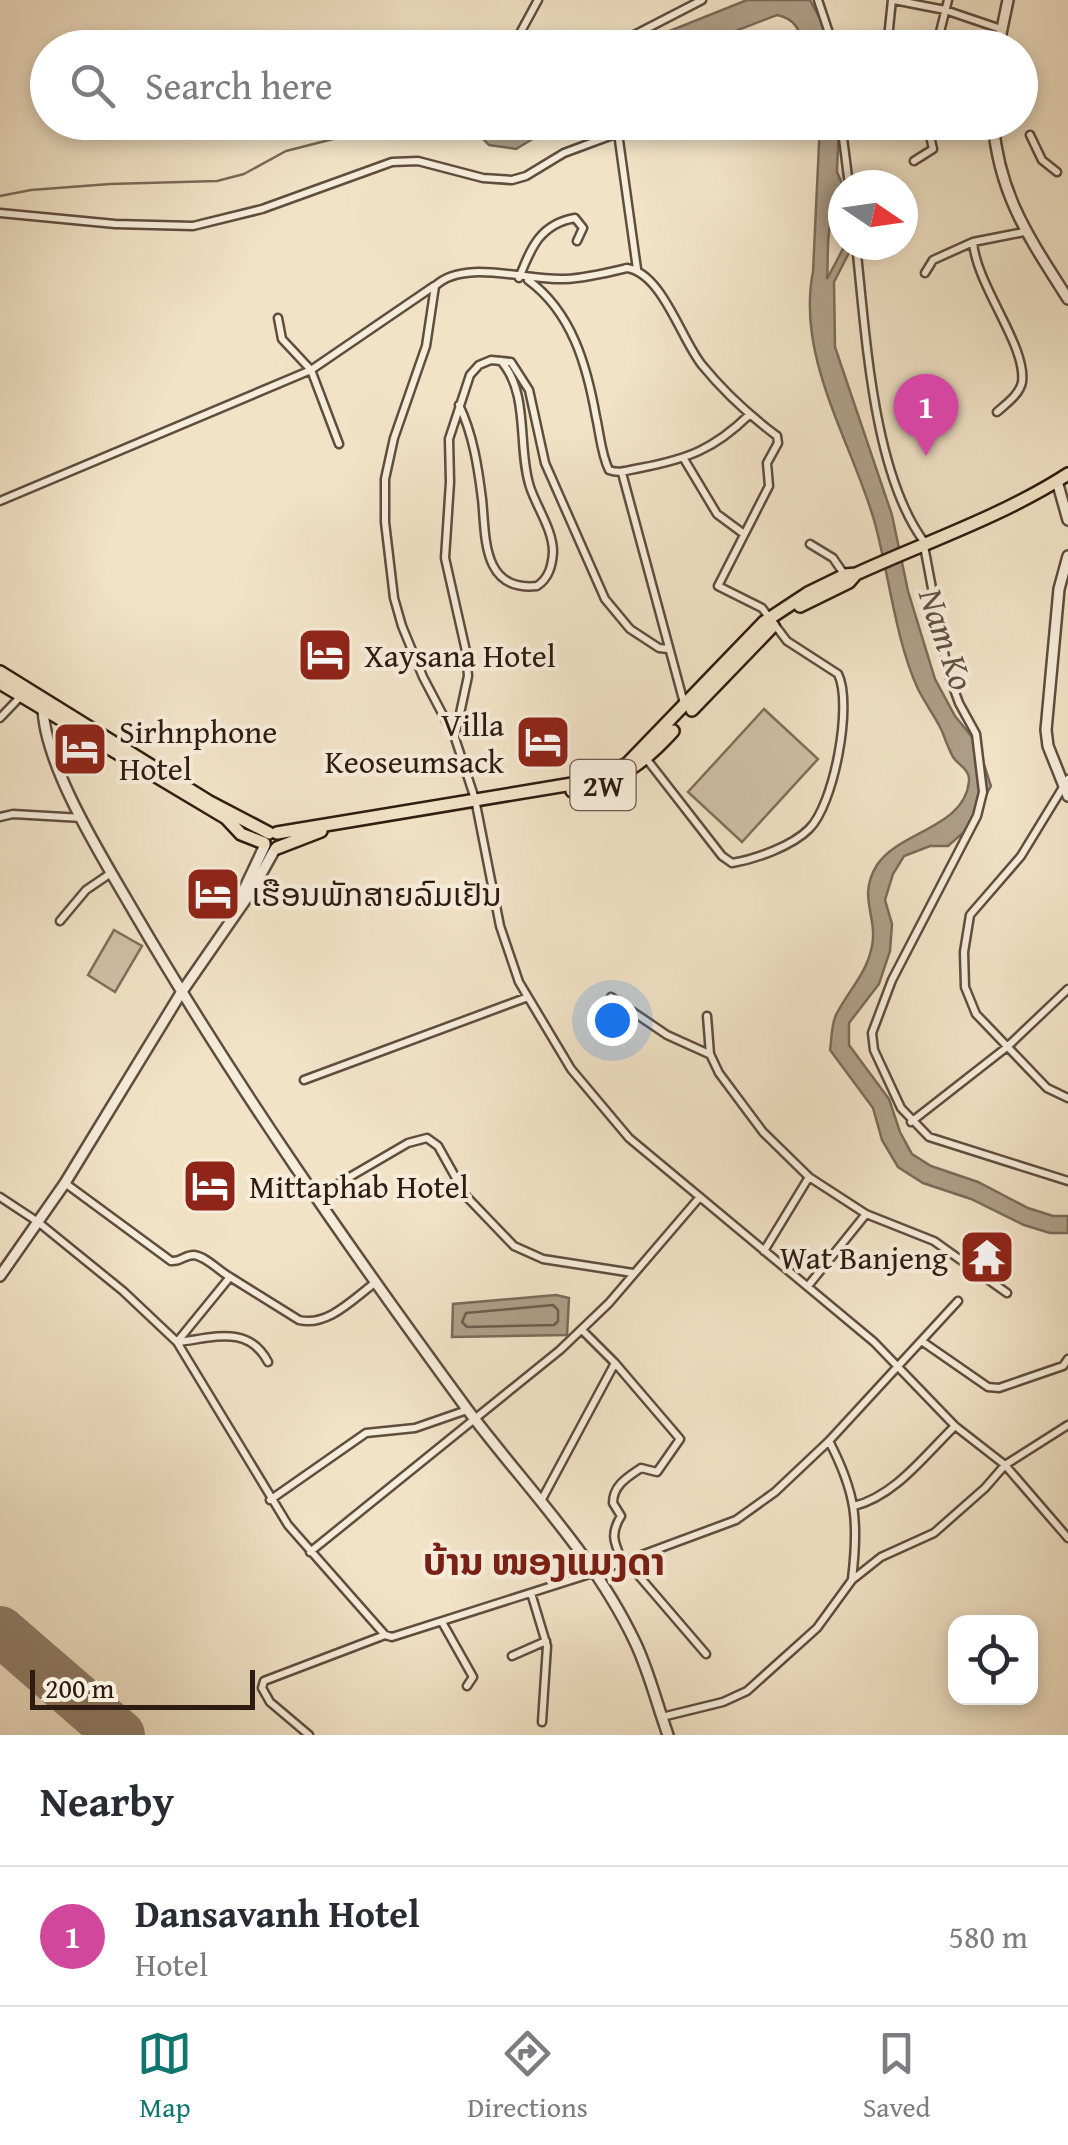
<!DOCTYPE html>
<meta charset="utf-8">
<style>
body{margin:0;font-family:"Gentium Book Plus","Noto Sans Lao",serif;background:#f7f7f7;color:#2b2b33}
.controls{position:absolute;right:30px;bottom:30px;display:grid;overflow:hidden;border-radius:20px;box-shadow:0 5px 15px #0003}
.controls button{width:90px;height:90px;display:grid;place-items:center;padding:0;border:0;border-bottom:2px solid #e1e1e2;background:#fff;color:#2b2b33;font:50px sans-serif}
.compass{position:absolute;left:828px;top:170px;width:90px;height:90px;border-radius:50%;background:#fff;box-shadow:0 5px 15px #0003;rotate:103deg}
.scale{position:absolute;left:30px;bottom:25px;width:225px;box-sizing:border-box;padding-left:10px;border:5px solid #2e1b11;border-top:0;font-size:28px;line-height:35px;white-space:nowrap;color:#2e1b11;-webkit-text-stroke:8px #f7eddb;paint-order:stroke}
.you{position:absolute;left:612px;top:1020px;width:35px;height:35px;margin:-25px;border:8px solid #fff;border-radius:50%;background:#1a73e8;box-shadow:0 0 0 15px #1a73e833}
.badge{display:grid;place-items:center;width:65px;height:65px;border-radius:50%;background:#0f766e;color:#fff;font-size:32px;font-weight:700}
.pin{position:absolute;translate:-50% -82px;filter:drop-shadow(0 2px 5px #0008)}
.pin::after{content:'';position:absolute;top:52px;width:35px;height:30px;background:inherit;clip-path:polygon(0 0,100% 0,50% 100%)}
.list{margin:0;padding:0;list-style:none}
h2{display:flex;justify-content:space-between;align-items:center;height:130px;margin:0;padding:0 40px;font-size:42px}
h2 small{font-size:32px;font-weight:400;color:#7c7c81}
.list li{display:grid;grid-template-columns:65px 1fr auto;gap:30px;align-items:center;box-sizing:border-box;height:140px;padding:0 40px;border-top:2px solid #e1e1e2}
.list b{display:block;font-size:38px;white-space:nowrap}
.list p{margin:0;font-size:32px;white-space:nowrap;color:#7c7c81}
.list em{font-size:32px;font-style:normal;color:#7c7c81}
.icon{flex:none;width:55px;height:55px;fill:none;stroke:currentColor;stroke-width:2;stroke-linecap:round;stroke-linejoin:round}
.map{position:relative;flex:none;width:1068px;height:1735px;overflow:hidden}
.search{position:absolute;background:#fff;box-shadow:0 5px 15px #0003;left:30px;right:30px;top:30px;height:110px;display:flex;align-items:center;gap:25px;box-sizing:border-box;padding:0 35px;border-radius:55px;color:#7c7c81;font-size:38px}
.sheet{height:270px;background:#fff}
nav{display:flex;justify-content:space-around;align-items:center;box-sizing:border-box;height:140px;border-top:2px solid #e1e1e2;background:#fff;font-size:28px;color:#7c7c81}
nav a{display:grid;justify-items:center;gap:5px}
nav .on{color:#0f766e}
.map>svg:first-child{display:block}
.green{fill:#d1c1a8;stroke:#806e5c;stroke-width:2.5}
.water{fill:#af9f89;stroke:#7b6a59;stroke-width:2.5}
.lines{fill:none;stroke-linecap:round;stroke-linejoin:round}
.shore{stroke:#6e5d4d;stroke-width:2.5}
.stream{stroke:#7b6a59;stroke-width:2.5}
.runway{stroke:#907f6c;stroke-width:50}
.minor-casing{stroke:#5f4d3e;stroke-width:11}
.tertiary-casing{stroke:#5f4d3e;stroke-width:14}
.trunk-casing{stroke:#2e1b11;stroke-width:16}
.minor{stroke:#f7eddb;stroke-width:6}
.tertiary{stroke:#f7eddb;stroke-width:9}
.trunk{stroke:#f2e3c7;stroke-width:11}
.labels{text-anchor:middle;dominant-baseline:central;stroke-width:8;stroke-linejoin:round;paint-order:stroke}
.shield{fill:#f7eddb;stroke:#6a5a4e;stroke-width:2.5}
.shield-label{font-size:30px;font-weight:bold;fill:#2e1b11}
.poi-label{font-size:32px;fill:#2e1b11;stroke:#f7eddb;text-anchor:start}
.water-label{font-size:35px;font-style:italic;fill:#625041;stroke:#f7eddb}
.quarter-label{font-size:38px;font-weight:bold;fill:#7a1f14;stroke:#f7eddb}
</style>
<div class="map">
<svg width="1068" height="1735" viewBox="0 0 1068 1735">
<rect width="100%" height="100%" fill="#f2e3c7"/>
<filter id="stains"><feTurbulence type="fractalNoise" baseFrequency=".002" numOctaves="4"/><feColorMatrix values="0 0 0 0 .2 0 0 0 0 .09 0 0 0 0 .02 0 0 0 .5 -.17"/></filter>
<radialGradient id="worn" r=".72"><stop offset=".6" stop-color="#630" stop-opacity="0"/><stop offset="1" stop-color="#630" stop-opacity=".3"/></radialGradient>
<path class="green" d="M764,709L818,759L742,842L688,792Z
M114,930L142,946L115,992L88,975Z"/>
<path class="water" d="M747,0H810L826,30L827,47H805C799,30 796,19 777,15L694,47L627,48Z
M468,123H496L506,128H516L527,123H559L516,149L489,145Z
M820,123H839L837,172L843,186V208L840,204C824,219 829,258 827,279L845,245H853L834,282L835,347L892,515L908,591L935,679L955,716L977,743L991,786L964,832L948,846H930L904,856L893,874L885,900L892,924L890,951L879,984L849,1023V1045L889,1099L900,1132L912,1154L931,1166L978,1182L1028,1208L1053,1216H1068V1233H1050L1024,1225L971,1199L923,1183L898,1167L882,1140L873,1108L830,1050C832,1038 831,1023 837,1013C849,990 867,973 872,946C878,916 857,897 877,865C899,831 965,828 969,781C970,769 958,765 953,757C948,748 945,738 941,729C934,715 925,703 918,689C895,639 889,573 874,520C851,441 796,357 813,272Z
M556,1295L569,1298L567,1335L452,1337L453,1304Z"/>
<g class="lines">
<path class="shore" d="M553,1305L558,1310V1321L554,1325L467,1327L462,1322L466,1313Z"/>
<path class="stream" d="M0,196L31,190L110,184L217,181L244,174L286,151L341,137L360,122"/>
<path class="runway" d="M0,1631L120,1735"/>
<g class="minor-casing">
<path id="minor" d="M818,0L834,48
M894,0L945,10L1001,29
M512,48L538,0
M609,48L702,0
M887,48L892,0
M945,48L938,40L948,0
M620,122L618,133L637,269
M841,122L849,185
M932,130L993,131
M1030,135L1042,160L1057,172
M914,161L933,149L930,136L931,122
M0,213L115,224L193,226L262,209L392,162L418,161L483,178L512,180L526,176L564,153L618,133
M856,245C866,332 872,473 925,543
M925,273L933,260L973,242
M519,278C531,248 540,224 575,218L583,228L577,241
M528,280C572,312 587,366 596,417C600,434 601,454 609,470C620,474 628,470 640,468C688,459 714,449 749,415
M278,318L282,339L311,370L339,444
M459,405C473,434 478,467 482,499C486,535 481,592 537,586C549,578 552,566 553,552C553,530 537,508 530,487C517,447 530,394 501,361
M997,412C1006,404 1020,394 1022,382C1027,346 976,285 973,242L1024,232
M684,459L717,514L744,534
M622,473L684,703
M0,501L311,370L434,286
M810,544L833,558L844,574
M924,546L948,673L959,703L976,734L983,792L977,816L892,980L872,1033L874,1050L901,1108L929,1137L1068,1181
M0,718L23,694
M455,737L468,676L466,651L445,558L450,482L449,439L470,375L479,365L491,360L511,362L529,390L545,463L605,599L630,629L659,648L668,649
M645,757L722,856L732,863C756,859 792,846 809,829C834,805 853,704 838,674L787,641L762,608L718,586L769,486L767,463L778,443L777,436C749,415 724,392 702,365C681,339 662,273 627,268C606,273 586,278 565,279C527,281 464,258 435,286L426,346L394,438L385,479V522L394,598L402,626L423,677L455,738L475,799L500,926L519,982L571,1069L629,1138L874,1342L955,1426L1005,1465L1068,1425
M1068,779L1021,856L970,915L964,952L965,987L976,1014L1047,1088L1068,1098
M0,817L13,814L82,818
M60,921L86,890L111,873
M611,997L667,1035L709,1054
M707,1016L710,1054L719,1073L763,1132L809,1177L866,1214L934,1241L1007,1293
M304,1080L528,997
M911,1122L1007,1047L1068,989
M65,1183L171,1261C181,1262 184,1255 194,1255C207,1257 219,1271 230,1277L177,1342
M317,1196L408,1143L427,1138L438,1146L466,1196L514,1246L543,1259L633,1273
M0,1197L38,1222L123,1291L177,1342L288,1525L385,1635
M764,1251L809,1177
M230,1277L299,1320C328,1327 354,1298 376,1282
M808,1286L866,1214
M582,1330L615,1363L680,1439L657,1472L641,1468C628,1477 613,1485 613,1503L621,1516C609,1535 615,1544 623,1563
M178,1342C213,1338 248,1324 268,1362
M923,1342L988,1387L999,1388L1063,1366L1068,1359
M829,1441C856,1493 859,1521 852,1579
M270,1500L366,1433L415,1428L467,1410
M541,1501L615,1363
M854,1506C895,1496 925,1455 955,1426
M310,1552L560,1350L609,1303L699,1198
M627,1562L706,1654
M531,1593L547,1646L542,1722
M442,1622L473,1677L467,1686
M512,1656L546,1641
M662,1717L723,1702L747,1691L817,1628L852,1580L881,1557L934,1533L985,1488L1005,1465L1068,1538
M309,1735L270,1702L262,1688L264,1681L385,1635L392,1637L593,1573L736,1520L775,1492L829,1441L958,1301"/>
</g>
<g class="tertiary-casing">
<path id="tertiary" d="M998,48L1008,0
M993,122C999,196 1030,239 1068,299
M1057,481L1068,520
M1068,556L1059,589L1046,730L1048,746L1068,796
M43,707C44,766 104,860 134,912C235,1085 349,1248 467,1409C524,1485 594,1555 635,1642C649,1671 657,1705 668,1735
M241,896L265,845
M0,1276L65,1183L181,993L251,892L275,849"/>
</g>
<g class="trunk-casing">
<path id="trunk" d="M800,606L849,582L856,574
M0,672L208,801L269,833
M0,683L226,818L241,834L264,843
M692,710L773,626
M572,791C617,783 643,764 673,731
M277,833L572,784L596,779L627,764L764,622L808,593L845,575L856,574C926,542 1003,516 1068,474
M277,848L321,831"/>
</g>
<use href="#minor" class="minor"/>
<use href="#tertiary" class="tertiary"/>
<use href="#trunk" class="trunk"/>
</g>
<defs>
<g id="hotel-square" transform="scale(2.875)"><rect x="-9" y="-9" width="18" height="18" rx="4" fill="#8f2418" stroke="#f7eddb"/><path d="M-6-4.5h1.5V1H6V5H4.5V3h-9V5H-6ZM-4 0a1.8 1.8 0 1 1 3.6 0ZM.5 0V-2.5h3Q6-2.5 6 0Z" fill="#fff"/></g>
<g id="temple-square" transform="scale(2.875)"><rect x="-9" y="-9" width="18" height="18" rx="4" fill="#8f2418" stroke="#f7eddb"/><path d="M0-6L5-2H3V0L6.5 2.5H4V6H1.5V3h-3V6H-4V2.5H-6.5L-3 0V-2H-5Z" fill="#fff"/></g>
</defs>
<g fill-rule="evenodd">
<use href="#hotel-square" x="325" y="655"/>
<use href="#hotel-square" x="543" y="742"/>
<use href="#hotel-square" x="80" y="749"/>
<use href="#hotel-square" x="213" y="894"/>
<use href="#hotel-square" x="210" y="1186"/>
<use href="#temple-square" x="987" y="1257"/>
</g>
<g class="labels">
<rect class="shield" x="570.5" y="760" width="65" height="50" rx="8"/>
<g class="shield-label">
<text x="603" y="785">2W</text>
</g>
<g class="poi-label">
<text x="364" y="655">Xaysana Hotel</text>
<text x="504" y="724" text-anchor="end">Villa<tspan x="504" dy="37">Keoseumsack</tspan></text>
<text x="119" y="731">Sirhnphone<tspan x="119" dy="37">Hotel</tspan></text>
<text x="252" y="894">ເຮືອນພັກສາຍລົມເຢັນ</text>
<text x="249" y="1186">Mittaphab Hotel</text>
<text x="948" y="1257" text-anchor="end">Wat Banjeng</text>
</g>
<g class="water-label">
<text transform="translate(947 639) rotate(71)">Nam Ko</text>
</g>
<g class="quarter-label">
<text x="544" y="1561">ບ້ານ ໜອງແມງດາ</text>
</g>
</g>
<rect width="100%" height="100%" filter="url(#stains)"/>
<rect width="100%" height="100%" fill="url(#worn)"/>
</svg>
<div class="controls">
<button><svg class="icon" aria-label="locate" viewBox="0 0 24 24"><circle cx="12" cy="12" r="6"/><path d="M12 2v4M12 18v4M2 12h4M18 12h4"/></svg></button>
</div>
<svg class="compass" viewBox="-18 -18 36 36"><path d="M0-13l5 13h-10z" fill="#e53935"/><path d="M0 13l5-13h-10z" fill="#7c7c81"/></svg>
<div class="scale">200 m</div>
<div class="you"></div>
<div class="pin badge" style="left:926px;top:456px;background:#d1479c">1</div>
<div class="search"><svg class="icon" aria-label="search" viewBox="0 0 24 24"><circle cx="10" cy="10" r="6"/><path d="M15 15l6 6"/></svg>Search here</div>
</div>
<section class="sheet">
<h2>Nearby<small></small></h2>
<ul class="list">
<li><span class="badge" style="background:#d1479c">1</span><div><b>Dansavanh Hotel</b><p>Hotel</p></div><em>580 m</em></li>
</ul>
</section>
<nav>
<a class="on"><svg class="icon" aria-label="map" viewBox="0 0 24 24"><path d="M3 6l6-2 6 2 6-2v14l-6 2-6-2-6 2zM9 4v14M15 6v14"/></svg>Map</a>
<a><svg class="icon" aria-label="directions" viewBox="0 0 24 24"><path d="M12 3l9 9-9 9-9-9zM9 14v-3h6M13 9l2 2-2 2"/></svg>Directions</a>
<a><svg class="icon" aria-label="saved" viewBox="0 0 24 24"><path d="M7 4h10v16l-5-4-5 4z"/></svg>Saved</a>
</nav>
